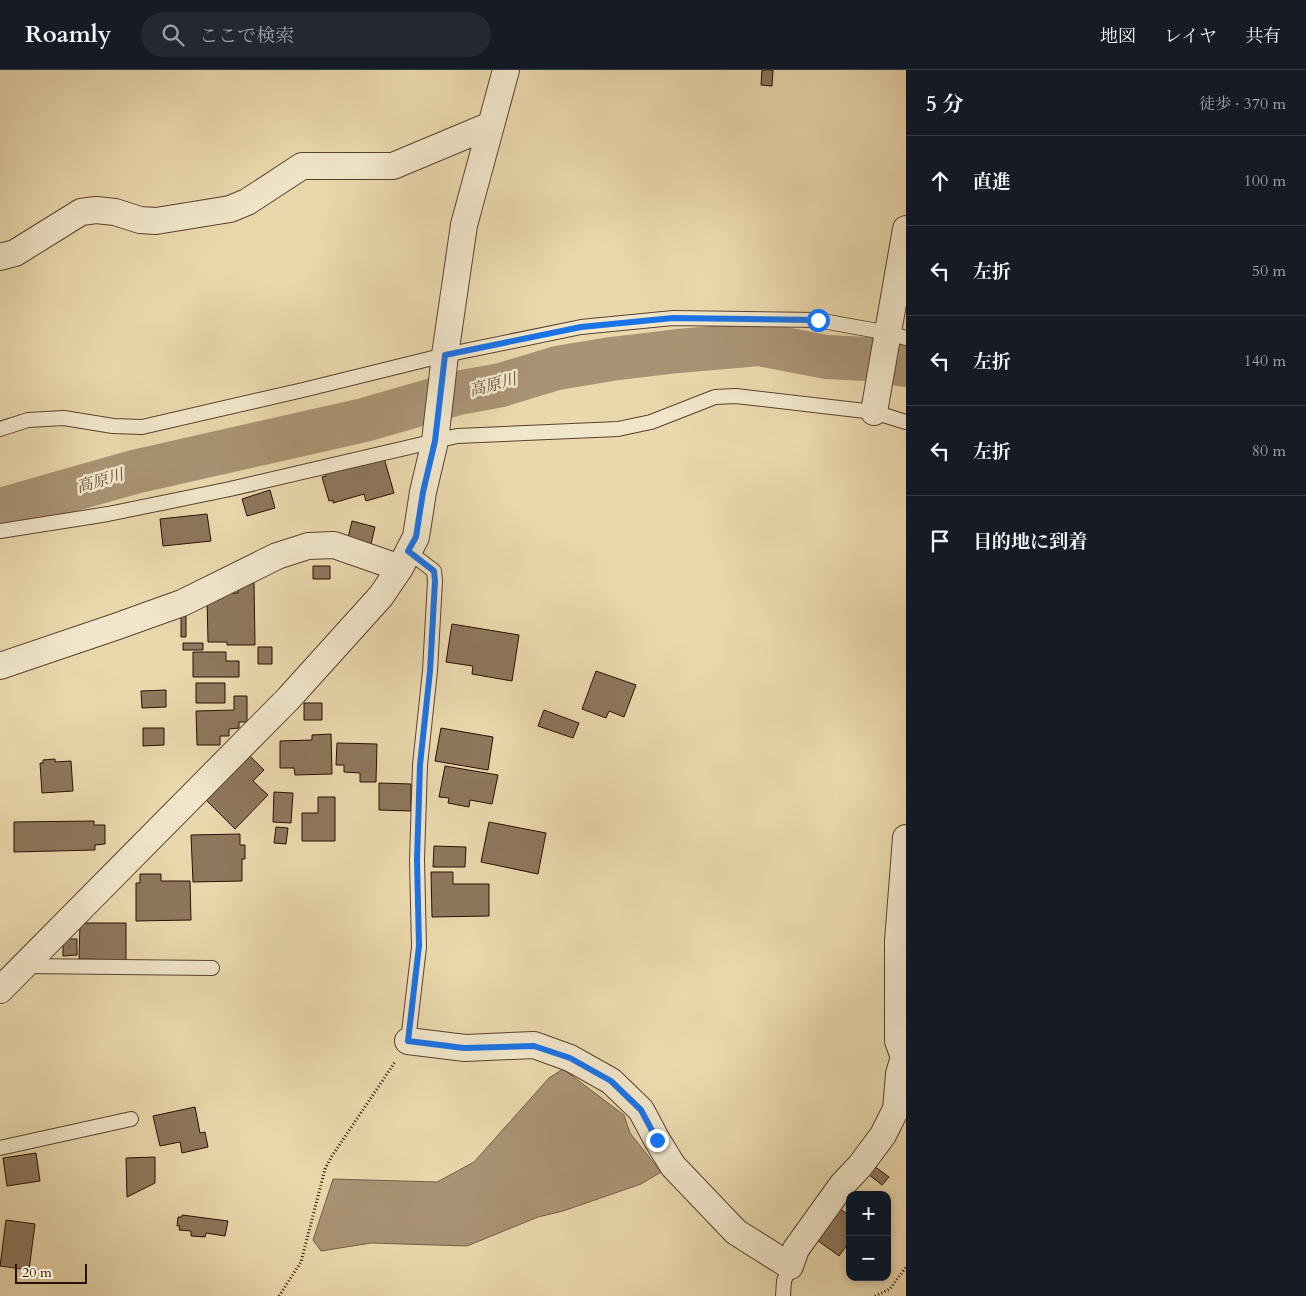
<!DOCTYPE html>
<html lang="ja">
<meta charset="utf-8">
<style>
body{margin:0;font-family:Cardo,"Noto Serif JP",serif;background:#242831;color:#f1f3f6}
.controls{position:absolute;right:15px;bottom:15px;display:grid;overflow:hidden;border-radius:10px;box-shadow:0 2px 8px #0003}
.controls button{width:45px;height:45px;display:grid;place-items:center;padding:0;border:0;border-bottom:1px solid #363941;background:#171b24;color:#f1f3f6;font:25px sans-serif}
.scale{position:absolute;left:15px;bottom:12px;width:72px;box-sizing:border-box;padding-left:5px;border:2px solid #2b0e04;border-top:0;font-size:14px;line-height:18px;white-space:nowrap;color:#2b0e04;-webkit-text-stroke:4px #f1e6ca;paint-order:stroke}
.stop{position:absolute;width:15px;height:15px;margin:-11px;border:4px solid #1a73e8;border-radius:50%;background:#fff}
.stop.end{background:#1a73e8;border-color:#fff;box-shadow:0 1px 5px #0008}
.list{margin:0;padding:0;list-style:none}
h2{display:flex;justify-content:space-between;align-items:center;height:65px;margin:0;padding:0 20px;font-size:21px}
h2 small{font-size:16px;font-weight:400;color:#9ea1a6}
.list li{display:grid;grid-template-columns:32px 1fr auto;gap:15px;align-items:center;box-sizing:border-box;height:90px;padding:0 20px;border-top:1px solid #363941}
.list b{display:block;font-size:19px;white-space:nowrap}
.list em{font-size:16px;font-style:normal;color:#9ea1a6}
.icon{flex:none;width:28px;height:28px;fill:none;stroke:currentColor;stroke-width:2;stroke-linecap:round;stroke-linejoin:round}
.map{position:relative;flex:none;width:906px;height:1226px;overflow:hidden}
header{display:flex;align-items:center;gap:30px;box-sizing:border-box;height:70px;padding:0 25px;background:#171b24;border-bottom:1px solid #363941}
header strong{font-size:24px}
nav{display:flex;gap:28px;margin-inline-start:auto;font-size:18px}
.search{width:350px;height:45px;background:#242831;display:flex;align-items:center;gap:12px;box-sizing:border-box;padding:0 18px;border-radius:28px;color:#9ea1a6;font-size:19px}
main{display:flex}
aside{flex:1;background:#171b24}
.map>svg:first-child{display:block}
.water{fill:#a99374;stroke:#775e47}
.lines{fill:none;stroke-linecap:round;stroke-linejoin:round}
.river{stroke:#a99374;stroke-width:44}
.building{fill:#8e775c;stroke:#2b0e04}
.lane-casing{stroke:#5b402e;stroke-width:16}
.street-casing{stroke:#5b402e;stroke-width:28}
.path{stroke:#2b0e04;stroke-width:3;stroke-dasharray:1 2.5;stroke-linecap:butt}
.lane{stroke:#f1e6ca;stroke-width:14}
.street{stroke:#f1e6ca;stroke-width:26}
.route{stroke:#1a73e8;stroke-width:6}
.labels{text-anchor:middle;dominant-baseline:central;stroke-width:5;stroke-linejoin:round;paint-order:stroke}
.water-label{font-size:16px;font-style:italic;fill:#644a36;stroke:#f1e6ca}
</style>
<header>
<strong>Roamly</strong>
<div class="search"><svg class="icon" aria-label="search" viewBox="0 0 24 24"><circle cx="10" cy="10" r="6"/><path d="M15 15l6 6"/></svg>ここで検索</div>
<nav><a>地図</a><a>レイヤ</a><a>共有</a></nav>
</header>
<main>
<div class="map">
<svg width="906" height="1226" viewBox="0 0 906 1226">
<rect width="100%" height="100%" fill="#ead8ad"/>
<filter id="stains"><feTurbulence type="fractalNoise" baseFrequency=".004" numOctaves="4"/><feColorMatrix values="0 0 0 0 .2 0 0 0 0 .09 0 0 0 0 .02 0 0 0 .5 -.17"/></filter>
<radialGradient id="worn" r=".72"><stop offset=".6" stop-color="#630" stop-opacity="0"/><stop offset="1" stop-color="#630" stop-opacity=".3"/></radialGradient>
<path class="water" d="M563,999L624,1045L630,1063L661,1102L641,1114L563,1141L538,1147L467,1176L371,1173L321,1181L313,1170L333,1109L437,1112L474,1092L549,1008Z"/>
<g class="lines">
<path class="river" d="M0,439H4L134,402L364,350L458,323L501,315L557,298L611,289L678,281L759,274L826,287L868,289L906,295"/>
</g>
<path class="building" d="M762,0H773L772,16L761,15Z
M384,388L394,423L366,431L364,424L333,433V430L329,431L322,407L326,406V403Z
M270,420L275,438L247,446L242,429Z
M207,444L211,471L163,476L160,449Z
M352,451L375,457L371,474L348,468Z
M313,496H330V509H313Z
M238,511H254L255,575H227V572H208L207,528L217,523H238Z
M181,542H186V567H181Z
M452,554L519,565L512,611L472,604L473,596L446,592Z
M183,573H203V580H183Z
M258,577H272V594H258Z
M193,582H226V591H239V607H193Z
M596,601L636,615L624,647L609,641L606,648L582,639Z
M196,613H225V633H196Z
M166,620V637L142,638L141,621Z
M234,626H247V652H239V658L229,659V666H220V675H197L196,641L234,640Z
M304,633H322V650H304Z
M544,640L579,653L573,668L538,656Z
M143,658H164V675L143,676Z
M441,658L493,667L488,700L435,691Z
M331,664L332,704L295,705L294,698H280V671L312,670V665Z
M337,673L377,674L376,712H360V703L344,702V695H336Z
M250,686L264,700L253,711L268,725L235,759L206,730Z
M55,689V692L71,691L73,721L42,723L40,693H43V690Z
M445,696L498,705L492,734L470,730L469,737L448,733L449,728L439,727Z
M379,713L411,714V741L379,740Z
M274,722L293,723L291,753L273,752Z
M318,727H335V771H302V743H318Z
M94,751V755H105V774L95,775V780L14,782V752Z
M489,752L546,763L538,804L481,792Z
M276,757L288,758L286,774L274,773Z
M240,764V775H245V789H242V811L193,812L191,765Z
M434,776L466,777L465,797H433Z
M431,802H453V814H489V846L432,847Z
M140,804H161V811H190L191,850L136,851V813H140Z
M80,853H126V890L79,889Z
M63,869H77V885L63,886Z
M195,1037L200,1063L205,1062L208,1077L182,1083L180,1072L160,1076L153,1046Z
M36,1083L40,1111L7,1116L3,1088Z
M155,1087V1113L127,1127L126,1088Z
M874,1096L889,1107L882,1115L868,1104Z
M840,1139L850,1146V1171L839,1186L817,1170Z
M182,1145L228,1151L225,1166L206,1163L205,1167L191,1166V1161L179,1160L180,1156H177L178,1147H182Z
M6,1150L35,1154L29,1200L0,1196Z"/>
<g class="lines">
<g class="lane-casing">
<path id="lane" d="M0,359L28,350L64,348L113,356L142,357L303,320L445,285L581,257L673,248L817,250L889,263L906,268
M0,461L108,444L230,419L457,366L618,359L651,352L715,327L736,326L874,342L906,352
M24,896L212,898
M408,971L419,877L417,790L420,695L430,601L435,511L434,501L408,481
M0,1078L131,1049
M783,1226L784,1211L790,1196"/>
</g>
<g class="street-casing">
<path id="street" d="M0,187L15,183L81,142L96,140L115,142L140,150L156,151L230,139L247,132L302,96H393L491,55
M874,342L906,159
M0,596L115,557L182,533L277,486L308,476L334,475L400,498
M0,920L288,629L381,526L400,498L416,467L423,422L435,371L445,285L464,155L506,0
M408,971L465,978L534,975L570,988L611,1011L641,1040L657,1070L673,1096L736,1162L790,1196L796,1179L842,1115L860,1096L883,1065L896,1039L899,1004L904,987L898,971V871L906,768"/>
</g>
<path class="path" d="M279,1226L301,1192L325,1099L332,1086L395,992
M875,1226L890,1219L906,1197"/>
<use href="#lane" class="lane"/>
<use href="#street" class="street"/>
</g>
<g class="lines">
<path class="route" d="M657,1070L641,1040L611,1011L570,988L534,976L464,978L408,971L419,876L417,790L420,695L430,601L435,511L434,501L408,481L416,467L423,422L435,371L445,285L581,257L673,248L818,250"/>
</g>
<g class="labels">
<g class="water-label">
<text transform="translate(493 315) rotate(-15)">高原川</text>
<text transform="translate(100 411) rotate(-16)">高原川</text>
</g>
</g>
<rect width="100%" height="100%" filter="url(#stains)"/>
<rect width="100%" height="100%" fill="url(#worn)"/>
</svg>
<div class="controls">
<button>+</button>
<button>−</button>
</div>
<div class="scale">20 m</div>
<div class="stop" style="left:818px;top:250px"></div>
<div class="stop end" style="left:657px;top:1070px"></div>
</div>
<aside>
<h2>5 分<small>徒歩 · 370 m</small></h2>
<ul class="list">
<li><svg class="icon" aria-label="ahead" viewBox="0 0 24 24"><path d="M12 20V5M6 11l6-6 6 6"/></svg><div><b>直進</b></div><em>100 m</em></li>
<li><svg class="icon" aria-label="left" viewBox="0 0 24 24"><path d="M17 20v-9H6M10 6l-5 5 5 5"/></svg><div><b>左折</b></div><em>50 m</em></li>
<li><svg class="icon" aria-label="left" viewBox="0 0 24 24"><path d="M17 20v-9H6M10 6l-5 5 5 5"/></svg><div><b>左折</b></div><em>140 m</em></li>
<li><svg class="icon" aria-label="left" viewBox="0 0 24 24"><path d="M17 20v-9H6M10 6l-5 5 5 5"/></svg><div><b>左折</b></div><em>80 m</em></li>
<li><svg class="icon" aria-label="arrive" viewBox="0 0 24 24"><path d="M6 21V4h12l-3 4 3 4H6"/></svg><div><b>目的地に到着</b></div></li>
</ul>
</aside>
</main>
